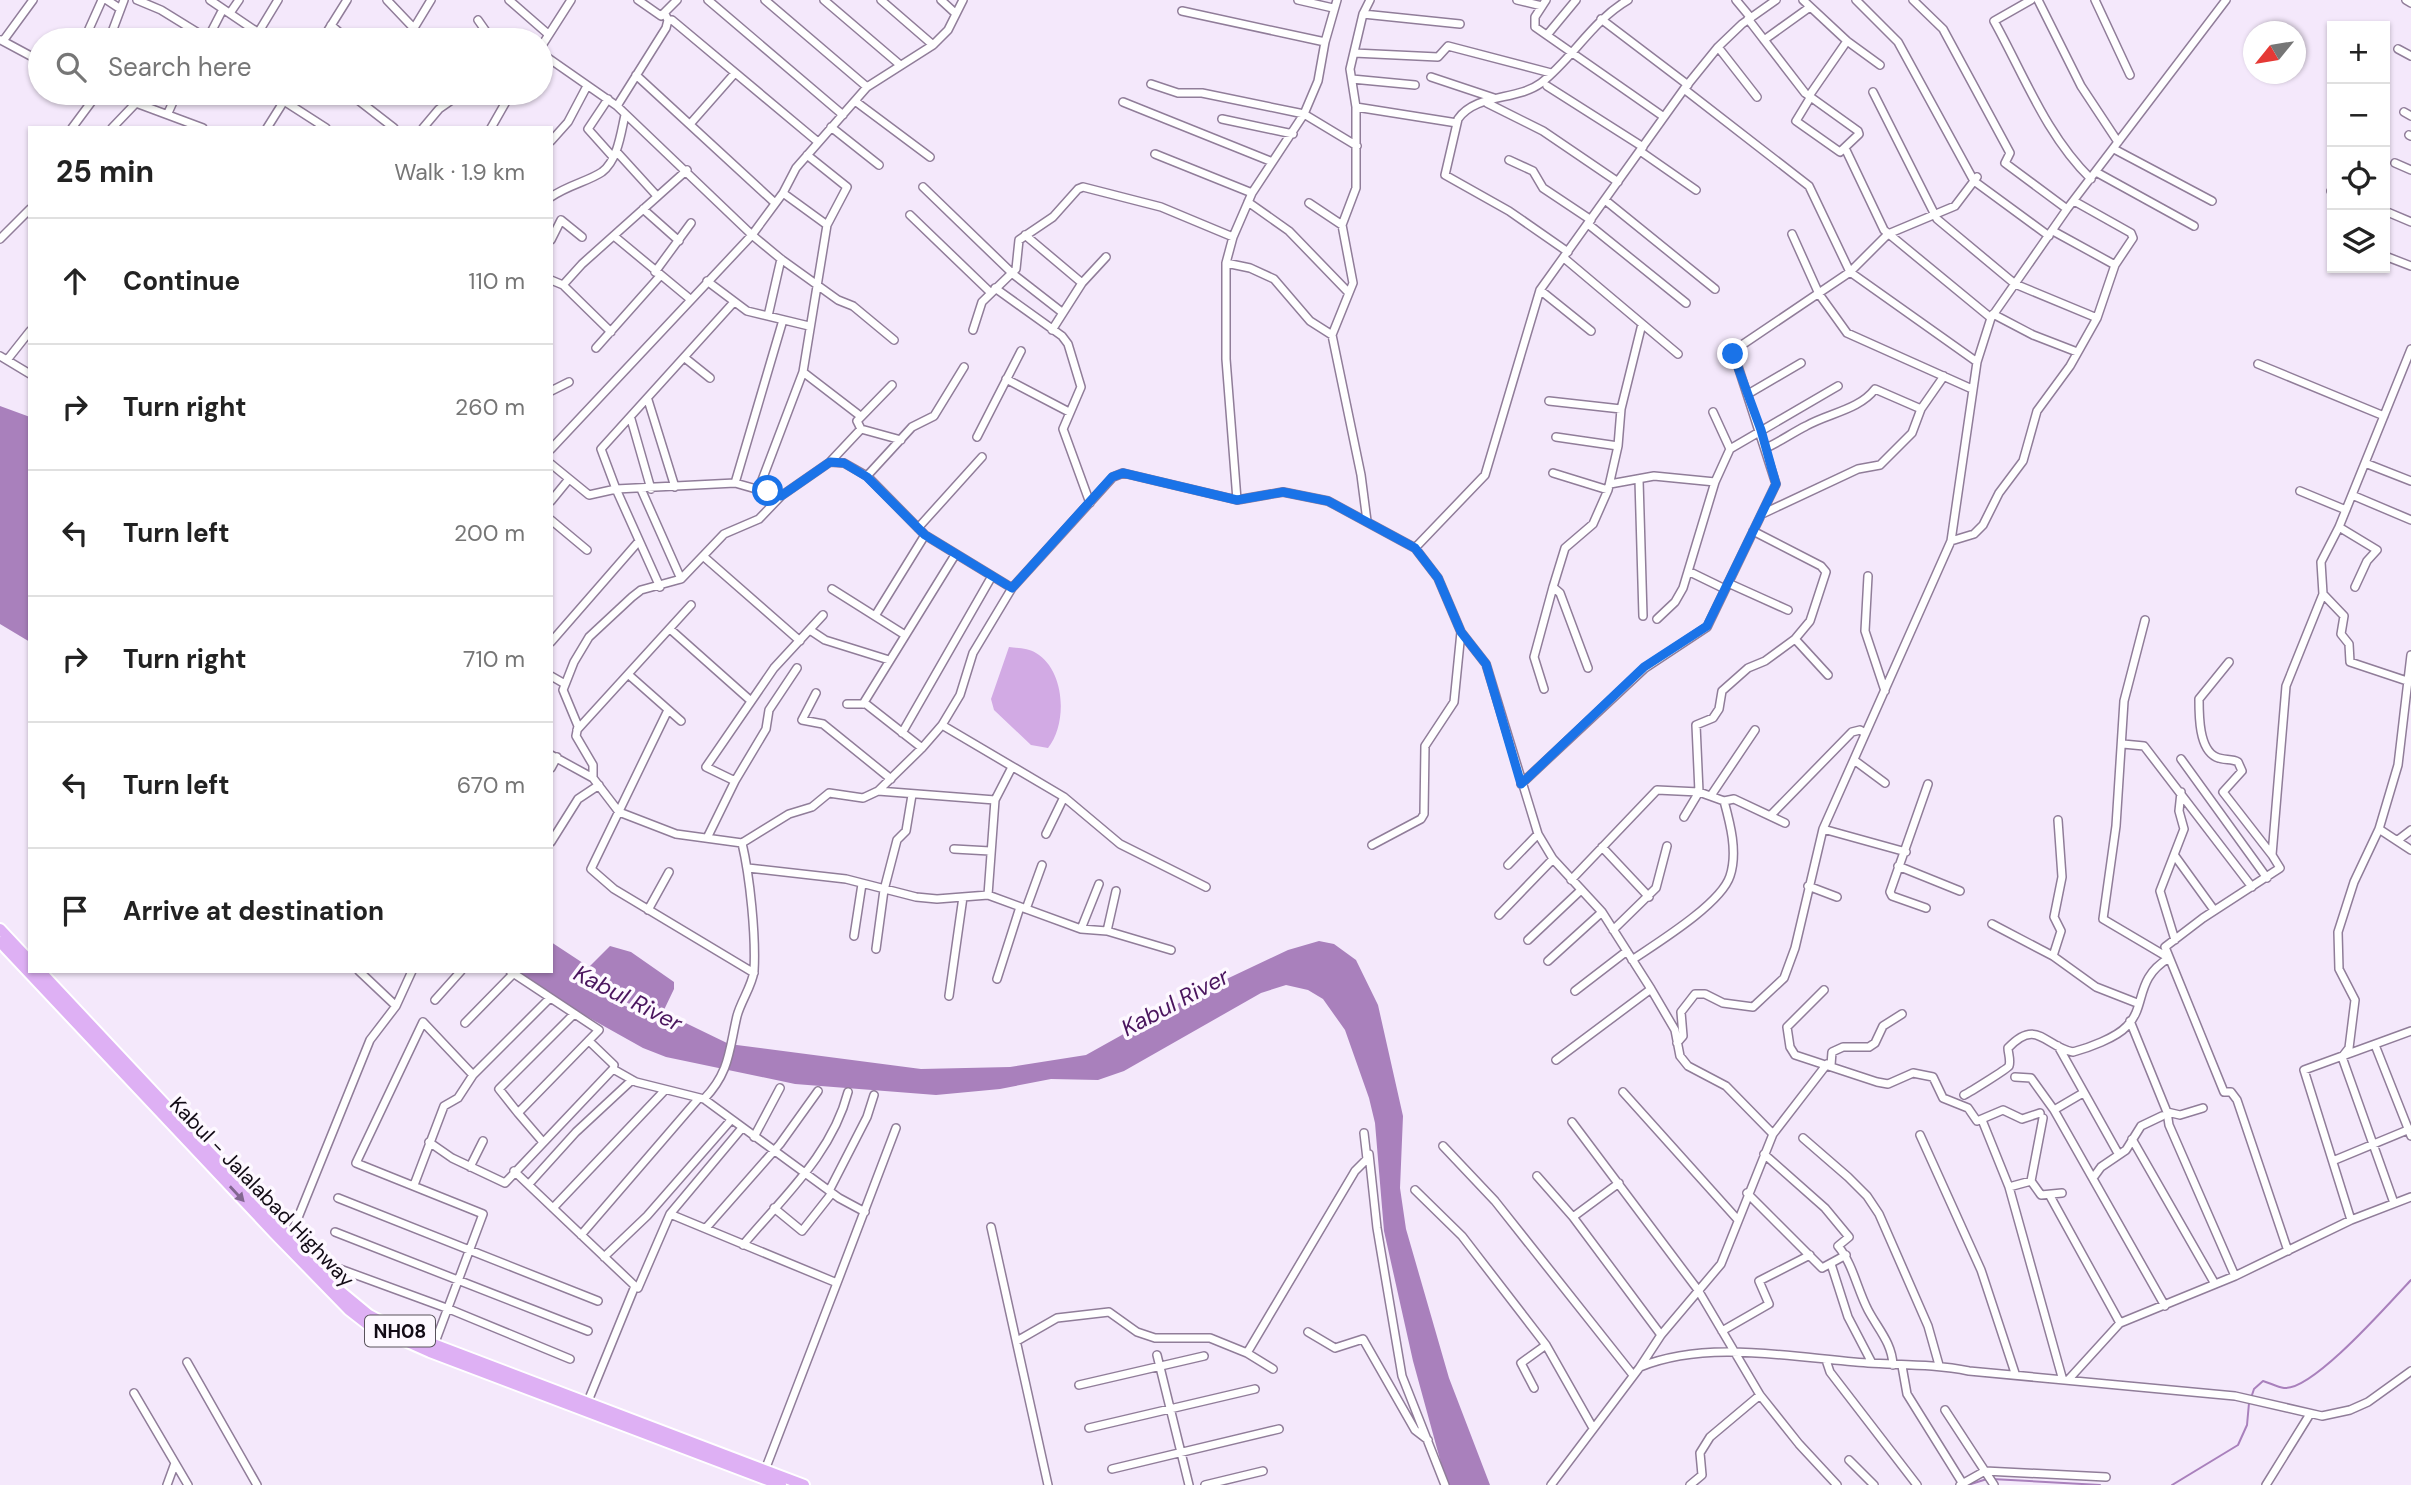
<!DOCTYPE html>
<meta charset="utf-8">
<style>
body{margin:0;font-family:"DM Sans",sans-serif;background:#f2f2f2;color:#222}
.controls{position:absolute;right:21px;top:21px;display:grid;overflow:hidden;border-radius:0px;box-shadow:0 2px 5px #0004}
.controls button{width:63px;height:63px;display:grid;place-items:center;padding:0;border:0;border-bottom:2px solid #e0e0e0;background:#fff;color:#222;font:35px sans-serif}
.compass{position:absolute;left:2243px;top:21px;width:63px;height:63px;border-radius:50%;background:#fff;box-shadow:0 2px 5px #0004;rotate:240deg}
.stop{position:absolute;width:21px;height:21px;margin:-16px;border:5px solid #1a73e8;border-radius:50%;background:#fff}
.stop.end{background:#1a73e8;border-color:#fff;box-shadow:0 2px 7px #0008}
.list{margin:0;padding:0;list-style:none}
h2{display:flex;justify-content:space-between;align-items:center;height:91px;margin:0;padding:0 28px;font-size:30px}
h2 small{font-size:23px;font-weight:400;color:#767676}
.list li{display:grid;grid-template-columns:46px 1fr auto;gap:21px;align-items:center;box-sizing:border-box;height:126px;padding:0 28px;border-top:2px solid #e0e0e0}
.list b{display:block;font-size:26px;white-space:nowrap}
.list em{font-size:23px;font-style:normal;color:#767676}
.icon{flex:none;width:38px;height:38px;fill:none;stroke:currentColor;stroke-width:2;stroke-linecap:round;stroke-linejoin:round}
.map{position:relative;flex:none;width:2411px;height:1485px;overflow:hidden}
.search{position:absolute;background:#fff;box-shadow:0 2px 5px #0004;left:28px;top:28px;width:525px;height:77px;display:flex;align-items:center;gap:18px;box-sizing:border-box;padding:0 24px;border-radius:38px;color:#767676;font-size:26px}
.panel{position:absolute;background:#fff;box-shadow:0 2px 5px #0004;left:28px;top:126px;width:525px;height:847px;border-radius:0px}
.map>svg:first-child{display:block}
.green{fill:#d2aae4}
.water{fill:#a980bc;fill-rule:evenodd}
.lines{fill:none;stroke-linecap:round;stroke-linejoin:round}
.stream{stroke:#a980bc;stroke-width:2}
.minor-casing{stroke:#907d99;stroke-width:10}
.highway-casing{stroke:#fff;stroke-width:14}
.minor{stroke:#fff;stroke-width:7}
.highway{stroke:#deb0f4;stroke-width:10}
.oneway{fill:#826690}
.route{stroke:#1a73e8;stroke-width:9}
.labels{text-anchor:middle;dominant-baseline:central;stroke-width:7;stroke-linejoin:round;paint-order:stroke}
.shield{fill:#fdf8ff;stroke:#58525b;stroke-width:2}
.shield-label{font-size:19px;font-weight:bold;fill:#120b15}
.street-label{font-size:21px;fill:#120b15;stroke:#fdf8ff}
.water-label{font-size:23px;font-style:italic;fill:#4a155e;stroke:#fdf8ff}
</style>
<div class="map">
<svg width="2411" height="1485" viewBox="0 0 2411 1485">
<rect width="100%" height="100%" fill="#f4e8fb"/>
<path class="green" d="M1009,647C1017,648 1029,648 1036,653C1065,670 1068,723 1048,748L1031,745L994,710L991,699Z"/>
<path class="water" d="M0,406L30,417V642L0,624Z
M1319,941L1334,944L1356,960L1378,1005L1403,1116L1400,1188L1406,1229L1449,1378L1490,1485H1447L1413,1361L1384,1231L1375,1123L1369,1098L1345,1030L1323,999L1308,990L1286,985L1261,993L1124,1071L1098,1080L1051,1079L1000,1089L936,1095L795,1084L666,1057L643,1048L568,1006L517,971H551V942L589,967L610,946L631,952L674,982V989L663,1012L729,1044L921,1069L1010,1067L1086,1055L1197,993L1288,950ZM590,972L619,998L649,1015L617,1003L589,976Z"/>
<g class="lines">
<path class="stream" d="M2251,1398L2254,1389L2263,1381C2270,1383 2277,1387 2284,1388C2313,1391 2390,1302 2411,1280
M1992,1479L2100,1485
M1968,1485L1987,1479
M2172,1485L2238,1445L2247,1425L2249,1403"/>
<g class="minor-casing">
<path id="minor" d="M107,0L119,8
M137,0L161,10L208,39
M210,0L269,40
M387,0L425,40
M509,0L548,34
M638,0L661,16L677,0
M708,0L843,115
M765,0L867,87
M824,0L899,64
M881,0L933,45
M941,0L954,12
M1298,0L1333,8
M1337,0L1325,42L1318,81L1304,114L1252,193L1233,237L1226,263V359L1237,500L1283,492L1328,501L1415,548L1438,578L1461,632L1486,664L1538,834L1553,859L1602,912L1651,989L1675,1030L1680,1056L1688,1066L1726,1086L1773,1134L1721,1264L1661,1335L1640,1367
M1517,0L1542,6
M1546,0L1535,17V27L1664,117
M1736,0L1751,18
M1803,0L1847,41L1880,65
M1856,0L1898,42L1974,181L2049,236
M1913,0L1943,29L2010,153L2005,163L2067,209
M2031,0L1994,21C2024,75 2046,135 2091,179
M2038,0L2081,86L2118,142
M2095,0L2130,75
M2406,0L2411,3
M1182,11L1325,42
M230,13L239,0
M1363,14L1460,24
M1601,19L1688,85
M1748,19L1805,93L1858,131L1859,134L1840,152L1796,121L1810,98
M478,20L492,40
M668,20H672L818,142
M331,25L348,40
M414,28L431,0
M89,29L102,0
M258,33L278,0
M1547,35L1576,0
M1,40L40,61
M109,40L124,0
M207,40L223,9
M322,40L347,0
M1764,40L1810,7
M3,41L33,0
M541,47L571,0
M1718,47L1757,97
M2398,49L2411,56
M541,53L617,106L752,235L781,259L838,300L853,306L894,340
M1354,53L1438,57L1448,46L1551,73
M636,75L775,203
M1431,77L1494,98
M1352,79L1415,85
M1151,84L1178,93H1202L1304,114L1357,146
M1547,86L1643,147
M1684,89L1809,186L1850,272L1977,362
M1873,92L1937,219L2015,284L2097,318
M109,93L203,128
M349,93L394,128
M1809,96L1847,41
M608,99L588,129L613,157
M284,101L326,128
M855,101L930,157
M1123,102L1270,161
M1487,103L1543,131L1618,182
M141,105L145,93
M617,106L666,28L668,20L665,14
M1356,107L1457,123
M2404,112L2411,116
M168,113L177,93
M1222,119L1293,134
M691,123L735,73
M831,127L879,165
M72,128L98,93
M112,128L135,104
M267,128L289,93
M423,128L439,109L462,93
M491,128L511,93
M2409,135L2411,136
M551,141L568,122L587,86
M1845,148L1884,230L1991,318
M2114,149L2212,201
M616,151L657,196
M1640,151L1696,190
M1155,154L1252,193
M807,155L847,187L827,225
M1509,160L1533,171L1543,188L1591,220
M2395,163L2411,170
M2096,172L2194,226
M923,187L1013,274L1063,313
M2331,191H2332
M551,197C568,185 589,181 602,172C618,160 621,132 625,115
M1605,200L1715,289
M1248,202L1289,231L1348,292
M1309,203L1342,225
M643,209L679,241
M2385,211L2411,222
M910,215L990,292
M1588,224L1686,303
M2053,231L2115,265
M1792,234L1819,294L1847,333L1972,389
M1025,235L1082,283
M614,236L690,299
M0,239L30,209
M551,240L561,220L582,237
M1568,252L1509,211L1445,175L1458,119C1476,93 1517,101 1541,83C1573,58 1592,21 1628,0
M2385,256L2411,266
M1564,258L1678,354
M1226,263L1250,268L1274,279L1310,321L1332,335
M655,272L691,223
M551,280L563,285L611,332
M707,281L747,311L809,326
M563,285L582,264L687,170
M995,288L1062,336L1068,344L1081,387L1063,429L1090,503
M1540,290L1591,331
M1993,314L2033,335L2077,352
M768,316L781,259
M973,330L982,302L1016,269L1019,240L1053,217L1078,189L1083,187L1161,207L1233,237
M1052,330L1082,283L1106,257
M596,348L660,276
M0,356L30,374
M685,358L710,378
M7,360L30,331
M2258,364L2384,416
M803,372L859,415
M1006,379L1069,412
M892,385L857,421L861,429L901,440
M551,391L569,382
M1748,394L1801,363
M648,400L675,487
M1549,401L1621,409
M1713,412L1730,449
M631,419L651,489
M977,437L1021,351
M1556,437L1618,446
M1766,448C1781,441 1792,433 1806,426C1829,413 1859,410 1875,389L1921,409
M551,449L752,235L783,193L796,168L867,87L933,45L948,30L963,0
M830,462L861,429
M2365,463L2411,481
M551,464L589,495L616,489L735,483L781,496L830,462L844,463L867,476L925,535L1012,588
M1553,473L1608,490
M867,476L912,427L934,416L964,367
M1639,480L1643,616
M735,483L783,320
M1610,484L1654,476L1715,482
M759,488L803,372L827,225L783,193
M641,489L681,579
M2300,491L2346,510
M2352,495L2411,520
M551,501L569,479
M1762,514L1858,469L1880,465L1912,433L1921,409L1944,376
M551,520L587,550
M1367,521L1361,475L1332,335L1353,283L1342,225L1356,188V107L1350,69L1363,14L1370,0
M2339,527L2377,550L2367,561L2355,587
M918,528L982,457
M1951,541L1974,534L1983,525L1999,493L2023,461L2037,411L2070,366L2097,318L2115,265L2133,238L2131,233L2074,201
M1415,548L1485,475L1540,290L1684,89L1718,47L1742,24L1776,0
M703,556L800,641
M1690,572L1725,589
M1868,576L1865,631L1885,691
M1728,583L1788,610
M660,587L616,489L601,449L734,302
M1553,587L1560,593L1588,668
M832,589L905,635
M875,616L925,535
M1657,619L1675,602L1683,588L1715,482L1730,449L1838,386
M2145,620L2124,701L2116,826L2103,919L2169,958
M670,629L751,701
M810,630L825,640L889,660
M1795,639L1828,675
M551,642L639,541
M2229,662L2199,699C2199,716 2199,749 2216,757C2224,761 2231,758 2238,762L2242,771L2223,792L2272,855
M629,675L681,721
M551,676L565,684
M2410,682L2350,662L2349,644L2341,634L2344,616L2323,594L2321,562L2339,527L2411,349
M1544,689L1534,657L1553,587L1565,548L1593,524L1608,490L1618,446L1621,409L1642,324
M816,693L802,720L823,724L891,779
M847,704H866L922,748
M863,704L955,555
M668,710L591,869L614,889L754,973
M942,725L1064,797L1120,844L1206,887
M577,730L691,605
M902,733L992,576
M2123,744L2144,746L2252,887
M551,755L593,778L619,812L676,834L742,843C750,877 756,936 754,971C752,986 741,1001 737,1016C729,1050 730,1072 704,1099
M2181,759L2267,878
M1854,760L1885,783
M551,768L557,757
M593,778V765L576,736L578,726L563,690L574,662L589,637L632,597L641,590L681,579L724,534L759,519L781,496
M735,781L706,767L774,668L823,615
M1521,784L1645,668L1707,627L1776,484L1733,351L1850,272L1888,234L1955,206L1977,177
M878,791L995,800
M1712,794L1755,730
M1724,801L1734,799L1785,823
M1771,815L1852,732L1860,730L1865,733
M1684,817L1699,792L1696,725L1713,718L1719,709L1722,691L1748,668L1765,661L1795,639L1810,621L1826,572L1821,566L1753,531
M1823,829L1906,852
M2379,829L2411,850
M1046,834L1064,797
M708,836L735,781L766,729L769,710L797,668
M2398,840L2411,830
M551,842L578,799L599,785
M742,843L789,814L812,807L829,793L863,798L878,791L922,748L942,725L960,695L973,653L1012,588L1113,477L1123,473L1237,500
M1372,845L1421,819L1424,814L1425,746L1454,702L1461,632
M1602,847L1649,897
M954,849L990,851
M2175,856L2214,910
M1508,865L1538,834
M1898,866L1960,891
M748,868L846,879L916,897L937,899L988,895L1081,929L1107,931L1171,950
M1571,880L1657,790L1699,792L1724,801C1730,823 1738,852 1730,876C1721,904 1657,943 1632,960
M1808,886L1837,897
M988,895L995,800L1012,767
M1926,908L1892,896L1890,892L1928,784
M1026,909L1042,865
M648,910L669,872
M1499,915L1553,859
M1992,924L2053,956L2096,987L2137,1003
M1081,929L1099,884
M1613,930L1656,888L1667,846
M1107,931L1116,891
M854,936L862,884
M1528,940L1581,890
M2175,940L2160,891L2184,829L2179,811L2181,792
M876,949L884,890L897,840L906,831L912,795
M2053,956L2061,931L2054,917L2062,877L2058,820
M1548,961L1602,912
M359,971L396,1006L412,971
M510,971L599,1030L518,1113L542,1141
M997,979L1020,907
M1824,990L1787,1027L1790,1047L1795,1055L1877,1082L1888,1084L1913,1073L1933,1077L1943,1098L1968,1108L1977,1121L2003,1110L2022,1119L2040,1113
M1575,991L1627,951
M949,996L963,897
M435,1000L461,971
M2130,1021L2167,1112L2169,1125L2235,1276
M465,1023L513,974
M589,1041L614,1065L613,1069
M1677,1043L1683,1036L1681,1012L1695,994H1705L1723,1003L1753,1007L1784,978L1795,948L1823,829L1951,541L1977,362L1991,318L2067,209L2226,0
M2375,1045L2411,1136
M2058,1046L2119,1155
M1556,1060L1651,989
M1831,1065L1832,1052L1843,1047H1869L1875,1043L1883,1026L1902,1014
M2015,1077L2031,1078L2054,1110L2165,1306
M1623,1092L1738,1220
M1964,1095C1970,1092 2007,1069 2009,1066C2011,1060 2008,1053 2008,1048C2037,1017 2045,1047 2073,1052C2088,1048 2116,1038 2127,1026C2147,1006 2134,979 2169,958
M2054,1110L2083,1093
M2167,1112L2180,1115L2203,1108
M518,1113L499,1089L574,1014
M2043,1118L2031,1181L2041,1195L2062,1193
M1982,1120L2009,1187L2062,1377
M1572,1122L1698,1290L1760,1395L1799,1444L1837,1485
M1773,1134L1827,1064
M1920,1135L1981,1270L2015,1373
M754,1137L780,1088
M1803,1138L1848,1177L1867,1196L1879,1214L1928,1326L1939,1365
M2132,1139L2215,1284
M429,1142L452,1158L505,1183L613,1069L636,1082L704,1099L839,1198L865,1212
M1443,1146L1495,1201L1633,1375
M1369,1154L1377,1228L1402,1376L1445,1485
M1764,1154L1825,1208L1849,1237L1838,1246C1853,1264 1857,1289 1868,1310C1878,1329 1892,1343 1893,1365
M2335,1160L2410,1129
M470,1167L483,1141
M514,1171L635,1286L586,1406
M1537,1176L1573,1217L1661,1335
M2093,1178L2101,1167L2126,1150L2141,1126L2162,1116
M529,1184L576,1132L632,1080
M414,1185L444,1106L458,1098L473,1075L550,998
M2009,1187L2031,1181
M1415,1190L1462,1236L1546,1345L1593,1428
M829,1191L867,1117L874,1095
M1747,1193L1822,1268L1846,1255
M2050,1196L2120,1323
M338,1198L598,1301
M2394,1203L2342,1057L2349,1048L2355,1000L2339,969L2338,932L2354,882L2379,829L2398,765L2411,655
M553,1208L665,1090
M774,1208L802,1231L832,1193
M670,1214L742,1128
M1573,1217L1619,1183
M2351,1220L2304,1070L2411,1031
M991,1227L1048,1485
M706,1228L780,1144L818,1091
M335,1232L588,1331
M291,1235L370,1040L396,1006
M581,1235L699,1098
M743,1245C783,1197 832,1154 848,1092
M2288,1251L2237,1100L2231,1092H2224L2165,947L2203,918L2280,868L2272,855L2286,686L2323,594
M604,1257L647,1216L731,1120
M1831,1264L1848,1317L1872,1363
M340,1269L449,1309L570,1359
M635,1286L638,1288L670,1214L837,1283L896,1128
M1722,1331L1769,1304L1759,1281L1810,1255
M1308,1332L1335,1348L1363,1339L1415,1430L1428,1440
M1017,1341L1057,1318L1109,1312L1137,1332L1155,1338H1210L1247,1353L1273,1369
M434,1345L483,1214L356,1163L423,1022L473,1075
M1247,1353L1355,1171L1367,1159L1364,1133
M1157,1355L1189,1485
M1826,1360L1830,1372L1917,1485
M187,1362L257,1485
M1902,1366L1907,1394L1963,1484
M2069,1379L2120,1323L2235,1276L2351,1220L2411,1197
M1079,1385L1204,1356
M1534,1388L1521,1363L1546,1345
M134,1393L188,1485
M1945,1410L1994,1485
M1089,1428L1255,1389
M1849,1460L1874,1485
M1112,1469L1279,1429
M765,1470L837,1283
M167,1485L175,1463
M1205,1485L1263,1471
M1551,1485L1640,1367C1709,1339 1795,1358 1868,1363C1902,1365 1935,1364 1969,1371L2235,1396L2322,1416L2350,1410L2368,1402L2411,1371
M1690,1485L1702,1475L1700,1453L1710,1437L1760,1395
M1960,1485L1985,1471L2106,1477
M2266,1485L2310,1414"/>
</g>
<g class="highway-casing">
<path id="highway" d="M0,929L30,961
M0,942L275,1234L349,1310L367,1324L430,1352L781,1485
M40,971L340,1291L369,1315L399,1331L804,1485"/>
</g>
<use href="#minor" class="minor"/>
<use href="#highway" class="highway"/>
</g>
<defs><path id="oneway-solid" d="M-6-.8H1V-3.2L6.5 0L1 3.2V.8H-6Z" transform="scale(1.75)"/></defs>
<use class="oneway" href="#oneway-solid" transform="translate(237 1194) rotate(47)"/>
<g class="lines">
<path class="route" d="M768,491L781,496L830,462L844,463L867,477L925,535L1012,588L1112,477L1123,473L1237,500L1283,492L1328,501L1415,548L1438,578L1461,632L1486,664L1521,784L1644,667L1707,626L1776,484L1761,430L1733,354"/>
</g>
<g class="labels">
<rect class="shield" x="365" y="1315.5" width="70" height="31" rx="5"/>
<g class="shield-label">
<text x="400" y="1331">NH08</text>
</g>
<g class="street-label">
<text transform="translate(262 1192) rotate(46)">Kabul - Jalalabad Highway</text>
</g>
<g class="water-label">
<text transform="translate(628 998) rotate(27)">Kabul River</text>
<text transform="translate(1175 1002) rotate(-28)">Kabul River</text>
</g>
</g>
</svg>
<div class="controls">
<button>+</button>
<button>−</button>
<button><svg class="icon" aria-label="locate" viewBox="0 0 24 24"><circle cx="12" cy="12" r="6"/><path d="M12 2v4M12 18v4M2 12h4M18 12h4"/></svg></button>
<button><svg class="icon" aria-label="layers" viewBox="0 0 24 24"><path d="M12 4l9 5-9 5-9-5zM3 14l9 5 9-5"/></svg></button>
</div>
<svg class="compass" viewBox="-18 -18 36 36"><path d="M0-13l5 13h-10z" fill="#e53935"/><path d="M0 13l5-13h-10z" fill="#767676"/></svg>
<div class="stop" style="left:768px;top:491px"></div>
<div class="stop end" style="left:1733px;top:354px"></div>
<div class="search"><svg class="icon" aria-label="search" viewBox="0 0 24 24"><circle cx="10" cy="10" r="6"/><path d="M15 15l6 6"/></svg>Search here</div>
<section class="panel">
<h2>25 min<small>Walk · 1.9 km</small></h2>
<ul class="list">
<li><svg class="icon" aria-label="ahead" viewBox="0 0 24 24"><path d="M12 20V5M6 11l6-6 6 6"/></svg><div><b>Continue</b></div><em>110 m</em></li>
<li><svg class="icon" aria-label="right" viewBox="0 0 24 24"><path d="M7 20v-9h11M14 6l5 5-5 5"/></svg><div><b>Turn right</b></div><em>260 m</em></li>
<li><svg class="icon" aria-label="left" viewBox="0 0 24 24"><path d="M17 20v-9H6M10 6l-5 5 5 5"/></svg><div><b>Turn left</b></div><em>200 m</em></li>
<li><svg class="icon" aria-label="right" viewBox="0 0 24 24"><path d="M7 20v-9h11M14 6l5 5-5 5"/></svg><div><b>Turn right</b></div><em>710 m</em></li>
<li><svg class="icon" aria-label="left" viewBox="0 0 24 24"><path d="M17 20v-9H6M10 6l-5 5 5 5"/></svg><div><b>Turn left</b></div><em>670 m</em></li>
<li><svg class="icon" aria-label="arrive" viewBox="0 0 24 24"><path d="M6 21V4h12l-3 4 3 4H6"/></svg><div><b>Arrive at destination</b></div></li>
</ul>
</section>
</div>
